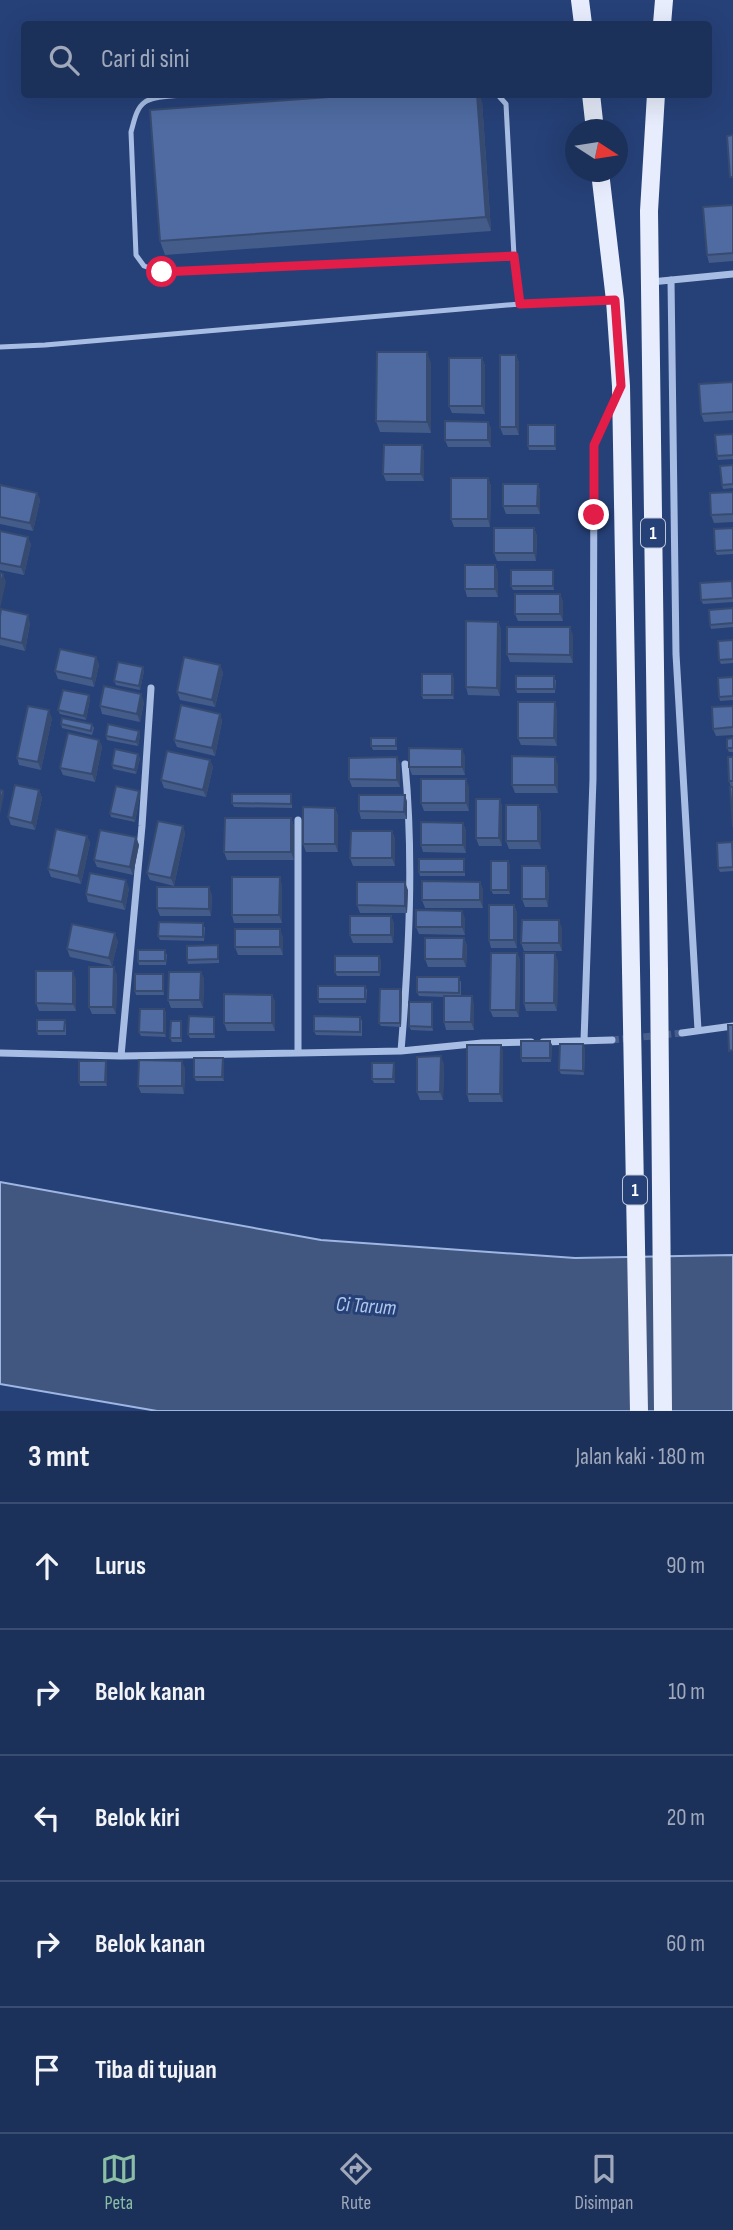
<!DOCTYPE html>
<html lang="id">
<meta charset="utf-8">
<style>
body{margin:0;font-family:"Sofia Sans Condensed",sans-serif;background:#253960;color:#f1f3f6}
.compass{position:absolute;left:565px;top:119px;width:63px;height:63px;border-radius:50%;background:#1c315a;box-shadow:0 7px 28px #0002;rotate:102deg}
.stop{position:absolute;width:21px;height:21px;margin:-16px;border:5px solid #e11d48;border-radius:50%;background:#fff}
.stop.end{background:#e11d48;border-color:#fff;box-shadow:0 2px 7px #0008}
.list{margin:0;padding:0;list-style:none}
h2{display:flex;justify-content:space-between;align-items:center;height:91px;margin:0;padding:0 28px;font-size:30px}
h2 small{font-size:23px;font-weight:400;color:#a0a9bb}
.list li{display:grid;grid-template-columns:46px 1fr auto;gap:21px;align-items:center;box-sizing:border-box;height:126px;padding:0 28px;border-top:2px solid #3a4c70}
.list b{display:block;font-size:26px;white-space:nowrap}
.list em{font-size:23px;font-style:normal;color:#a0a9bb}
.icon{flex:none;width:38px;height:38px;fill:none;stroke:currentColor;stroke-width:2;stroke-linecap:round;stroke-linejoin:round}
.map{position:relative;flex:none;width:733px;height:1411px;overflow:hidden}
.search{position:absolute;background:#1c315a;box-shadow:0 7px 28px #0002;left:21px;right:21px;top:21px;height:77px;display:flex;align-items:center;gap:18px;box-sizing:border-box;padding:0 24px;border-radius:7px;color:#a0a9bb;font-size:26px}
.sheet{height:721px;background:#1c315a}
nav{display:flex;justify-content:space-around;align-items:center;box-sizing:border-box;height:98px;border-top:2px solid #3a4c70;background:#1c315a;font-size:19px;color:#a0a9bb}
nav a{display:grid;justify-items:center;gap:4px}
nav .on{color:#8abfa5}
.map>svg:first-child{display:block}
.water{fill:#42577f;stroke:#9db6e3;stroke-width:2}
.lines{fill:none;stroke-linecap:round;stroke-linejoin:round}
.street-tunnel{stroke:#475e8c;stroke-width:7;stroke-dasharray:7 3.5;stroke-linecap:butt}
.lane{stroke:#a8bde3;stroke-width:5}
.street{stroke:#a8bde3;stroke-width:7}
.primary{stroke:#e7edfc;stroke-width:18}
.primary-bridge{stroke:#e7edfc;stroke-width:18}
.wall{fill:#445c8a}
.shaded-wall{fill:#374b71}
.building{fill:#4f6ba1;stroke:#374b71;stroke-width:2}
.route{stroke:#e11d48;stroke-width:9}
.labels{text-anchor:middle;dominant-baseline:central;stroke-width:6;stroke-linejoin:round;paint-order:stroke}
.shield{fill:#264178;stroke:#bec6d6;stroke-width:2}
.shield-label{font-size:18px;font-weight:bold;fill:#fff}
.water-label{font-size:21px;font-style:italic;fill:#b3c7eb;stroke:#264178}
</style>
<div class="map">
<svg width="733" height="1411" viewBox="0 0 733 1411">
<rect width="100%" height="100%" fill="#264178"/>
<path class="water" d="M0,1182L321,1240L575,1258L733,1255V1411H157L0,1384Z"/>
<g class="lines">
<path class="street-tunnel" d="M612,1040L682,1033"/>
<path class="lane" d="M229,94C212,95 157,93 145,102C136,108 134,122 131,132L136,255L144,266L162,272L514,256
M497,94L506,104L514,256L520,304
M0,347L45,345L520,304L611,300"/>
<path class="street" d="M671,280L676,654L698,1030
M651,282L733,274
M682,1033L733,1026
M584,1041L593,779L594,445L617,395
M543,1042L612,1040
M401,1051C409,955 414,860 405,764
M0,1053L121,1056L298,1053L401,1051L482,1043L531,1042
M298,1053V820
M121,1056L142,826L151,688"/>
<path class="primary" d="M580,0L583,24
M662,24L664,0
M591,94L595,130
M656,94L649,211L659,971
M600,172L615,300L621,386L631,970"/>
<path class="primary-bridge" d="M631,970L639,1411
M659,971L663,1411"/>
</g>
<path class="wall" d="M482,101L491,231L165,255L160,241Z
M733,205V261L709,263L707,255Z
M516,355L519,363V435H503L500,427Z
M482,358L485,366V414L452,413L449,406Z
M431,363V433L380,432L376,421Z
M733,382V420L704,422L701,414Z
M488,422L491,429V447H448L445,440Z
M555,425L556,429V450H529L528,446Z
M733,434V459L718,460L717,456Z
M422,445L424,453V481H386L383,474Z
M733,465V488L723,489L722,485Z
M488,478L491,486L490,527H454L451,519Z
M538,484L540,491V514H506L503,506Z
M0,485L37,493L40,500L33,531L0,524Z
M733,492V522L714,523L711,515Z
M534,528L537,536L536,561H497L494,553Z
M733,528V554L717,555L715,551Z
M0,531L31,544L24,575L0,570Z
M495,565L498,573V597H467L465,589Z
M554,574V590H513L511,586Z
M733,582V602L703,604L701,600Z
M560,594L563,602V621H518L515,614Z
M733,608V627L711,629L710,625Z
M0,616L30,623L25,651L0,645Z
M498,622L501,629L500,696L468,695L466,687Z
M573,635V663L510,662L507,654Z
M733,640V663L721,664L719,660Z
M96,657L99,665L94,687L58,679L55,671Z
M220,665L223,673L215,707L180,700L177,692Z
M144,671L140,690L116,685L114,681Z
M733,677V700L720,701L719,697Z
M454,678V699H423L422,695Z
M556,680L555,693H517L516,689Z
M89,695L90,699L86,720L60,714L58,710Z
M144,702L140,722L102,714L100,706Z
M733,706V735L716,736L713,729Z
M557,710V746L521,745L518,738Z
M220,714L222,721L215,756L177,747L174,740Z
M52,718L41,770L19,765L17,758Z
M61,724H92L94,728L92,735L62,728Z
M139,731L140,735L138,746L107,740L106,736Z
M733,738V752H729L727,748Z
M99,740L102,747L95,782L63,775L60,768Z
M397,742V750H373L371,746Z
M465,756V775H412L409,767Z
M397,757L400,765V787H352L349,779Z
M733,757V828L731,787L729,781Z
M140,758L136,774L113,769L112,765Z
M210,760L213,767L206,797L164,788L161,780Z
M558,765V793H515L512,785Z
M469,787V811H424L421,803Z
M39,790L42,798L35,830L11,825L8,817Z
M140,795L135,822L111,817L110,813Z
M405,795L407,802V819H361L359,811Z
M292,798V808L234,807L232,803Z
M500,799L502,807V846H479L476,838Z
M538,805L541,813V849H509L506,841Z
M335,808L338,816V852H306L303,844Z
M291,818L294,826V860H227L224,852Z
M463,823L466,831V853L423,852L421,845Z
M183,826L185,834L174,886L150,880L147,873Z
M392,831L395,839V866H353L350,858Z
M87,836L90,843L81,884L51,877L48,869Z
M136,837L139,845L133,875L97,867L94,860Z
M732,842L733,871L720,872L718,868Z
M464,859L465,863V876H420L419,872Z
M510,865V894H493L491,890Z
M546,866L549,874L548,907H525L522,899Z
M480,882L483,890V908H425L422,900Z
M282,885V923H234L232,915Z
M129,888L125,910L88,902L86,894Z
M408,890L407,913H360L357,905Z
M212,895L211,916H160L157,908Z
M514,905L517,913V948H491L489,940Z
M391,916L394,924L393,943H353L350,935Z
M465,918V935L419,934L416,927Z
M205,927L204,941L160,940L158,936Z
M562,928V951H524L521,943Z
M283,937V955H238L235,947Z
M464,938L467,946L466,967H428L425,959Z
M118,941L112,966L70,957L67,949Z
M219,949V963L188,964L187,960Z
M517,953L520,960L519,1017H493L490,1010Z
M167,954L166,965H139L138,961Z
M381,960L380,976H337L335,972Z
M558,961L557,1011H526L524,1003Z
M201,972L204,979L203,1008H171L168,1000Z
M163,974L164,978V995H136L135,991Z
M117,975L116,1014H92L89,1007Z
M76,979V1011H39L36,1003Z
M461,981V996L474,1004V1030H446L444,1022V997L419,996L417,992Z
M365,986L367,990L366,1003H319L318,999Z
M402,993L401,1027L381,1026L379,1023Z
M272,995L275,1002V1031H227L224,1023Z
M432,1002L433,1006V1031L411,1030L409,1026Z
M164,1009L166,1013V1037L141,1036L139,1032Z
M214,1017L215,1021V1038H190L188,1034Z
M360,1017L362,1021V1036L316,1035L314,1031Z
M66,1024V1035H38L37,1031Z
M182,1025V1042H172L170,1038Z
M550,1041L552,1045L551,1062H522L521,1058Z
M501,1045L503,1053V1102H469L467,1094Z
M585,1048L584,1075L561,1074L559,1070Z
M224,1062V1081H196L194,1077Z
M444,1064L443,1100H420L417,1092Z
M107,1065V1086H80L79,1082Z
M395,1067V1083H374L372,1079Z
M185,1068L184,1094L141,1093L138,1086Z"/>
<path class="shaded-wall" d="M477,94H479L482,101L491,231L486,217Z
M427,352L431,363V433L427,422Z
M516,355L519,363V435L516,427Z
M482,358L485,366V414L482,406Z
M488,422L491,429V447L488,440Z
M555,425L556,429V450L555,446Z
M422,445L424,453V481L421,474Z
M488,478L491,486L490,527L488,519Z
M538,484L540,491V514L537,506Z
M37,493L40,500L33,531L30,523Z
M534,528L537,536L536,561L534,553Z
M28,537L31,544L24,575L21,567Z
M495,565L498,573V597L495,589Z
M553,570L554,574V590L553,586Z
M3,574L6,582L0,609V588Z
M560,594L563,602V621L560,614Z
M28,615L30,623L25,651L22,643Z
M498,622L501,629L500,696L497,688Z
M570,627L573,635V663L570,655Z
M96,657L99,665L94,687L92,679Z
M220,665L223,673L215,707L212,700Z
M143,667L144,671L140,690L139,686Z
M452,674L454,678V699L452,695Z
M141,694L144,702L140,722L137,714Z
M89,695L90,699L86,720L84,716Z
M555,702L557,710V746L554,738Z
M49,710L52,718L41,770L38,762Z
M220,714L222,721L215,756L212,748Z
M139,731L140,735L138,746L136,742Z
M99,740L102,747L95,782L92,774Z
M462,749L465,756V775L462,767Z
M138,754L140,758L136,774L135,770Z
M397,757L400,765V787L397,780Z
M555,757L558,765V793L555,785Z
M210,760L213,767L206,797L203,790Z
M466,779L469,787V811L466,803Z
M39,790L42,798L35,830L32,823Z
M3,791L4,795L0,814V804Z
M139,791L140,795L135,822L133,818Z
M405,795L407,802V819L404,812Z
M500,799L502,807V846L499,838Z
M538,805L541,813V849L538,841Z
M335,808L338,816V852L335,844Z
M291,818L294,826V860L291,852Z
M463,823L466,831V853L463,845Z
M183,826L185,834L174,886L171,878Z
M392,831L395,839V866L392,858Z
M87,836L90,843L81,884L78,876Z
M136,837L139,845L133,875L130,867Z
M508,861L510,865V894L508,890Z
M546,866L549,874L548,907L546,899Z
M280,877L282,885V923L279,915Z
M126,880L129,888L125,910L122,902Z
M405,882L408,890L407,913L405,906Z
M480,882L483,890V908L480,900Z
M209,887L212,895L211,916L209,909Z
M514,905L517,913V948L514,940Z
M462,911L465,918V935L462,927Z
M391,916L394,924L393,943L391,935Z
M559,920L562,928V951L559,943Z
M280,929L283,937V955L280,947Z
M115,933L118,941L112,966L109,958Z
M464,938L467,946L466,967L463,959Z
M517,953L520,960L519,1017L516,1010Z
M555,953L558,961L557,1011L554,1003Z
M379,956L381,960L380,976L379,972Z
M114,967L117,975L116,1014L113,1007Z
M73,971L76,979V1011L73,1004Z
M201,972L204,979L203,1008L200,1000Z
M163,974L164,978V995L163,991Z
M400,989L402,993L401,1027L400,1023Z
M272,995L275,1002V1031L272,1023Z
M472,996L474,1004V1030L471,1022Z
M432,1002L433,1006V1031L432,1027Z
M164,1009L166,1013V1037L164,1033Z
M214,1017L215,1021V1038L214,1034Z
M181,1021L182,1025V1042L181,1038Z
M550,1041L552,1045L551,1062L550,1058Z
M583,1044L585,1048L584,1075L583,1071Z
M501,1045L503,1053V1102L500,1094Z
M441,1056L444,1064L443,1100L440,1092Z
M223,1058L224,1062V1081L222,1077Z
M106,1061L107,1065V1086L105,1082Z
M182,1061L185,1068L184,1094L182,1086Z
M394,1063L395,1067V1083L393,1079Z"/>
<path class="building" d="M370,94H477L486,217L160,241L150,110Z
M733,135V177H730L727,136Z
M733,205V253L707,255L703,207Z
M377,352H427V422L376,421Z
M500,355H516V427H500Z
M449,358H482V406H449Z
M733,382V412L701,414L699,384Z
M445,421L488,422V440H445Z
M528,425H555V446H528Z
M733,434V455L717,456L715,435Z
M384,445H422L421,474H383Z
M733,465V484L722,485L720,466Z
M451,478H488V519H451Z
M503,484H538L537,506H503Z
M0,485L37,493L30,523L0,517Z
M733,492V514L711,515L710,493Z
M494,528H534V553H494Z
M733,528V550L715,551L714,529Z
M0,531L28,537L21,567L0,563Z
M465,565H495V589H465Z
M511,570H553V586H511Z
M0,573L3,574L0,588Z
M732,581L733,598L701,600L700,583Z
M515,594H560V614H515Z
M733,608V623L710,625L709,610Z
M1,609L28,615L22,643L0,638V616Z
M466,621L498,622L497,688L466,687Z
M507,627H570V655L507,654Z
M733,640V659L719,660L718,641Z
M60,649L96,657L92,679L55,671Z
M184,657L220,665L212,700L177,692Z
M118,662L143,667L139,686L114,681Z
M422,674H452V695H422Z
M516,676H554V689H516Z
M733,677V696L719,697L718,678Z
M104,686L141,694L137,714L100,706Z
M63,690L89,695L84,716L58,710Z
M518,702H555L554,738H518Z
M181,705L220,714L212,748L174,740Z
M28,706L49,710L38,762L17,758Z
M733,706V727L713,729L712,707Z
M62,718L92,724L91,731L61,724Z
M108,724L139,731L136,742L106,736Z
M68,733L99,740L92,774L60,768Z
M371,738H396V746H371Z
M733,738V748H727V739Z
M409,748L462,749V767H409Z
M115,749L138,754L135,770L112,765Z
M167,751L210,760L203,790L161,780Z
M512,756L555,757V785H512Z
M397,757V780L349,779V758Z
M728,757H733V781H729Z
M421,779H466V803H421Z
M15,785L39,790L32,823L8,817Z
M116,786L139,791L133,818L110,813Z
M730,787H733V827Z
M0,790L3,791L0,804Z
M232,794H291V804L232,803Z
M359,795H405L404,812L359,811Z
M476,799H500L499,838H476Z
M506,805H538V841H506Z
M303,807L335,808V844H303Z
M225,818H291V852H224Z
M158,821L183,826L171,878L147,873Z
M421,822L463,823V845H421Z
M56,829L87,836L78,876L48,869Z
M100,830L136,837L130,867L94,860Z
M351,831H392V858H350Z
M732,842L733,867L718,868L717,843Z
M419,859H464V872H419Z
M491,861H508V890H491Z
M522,866H546V899H522Z
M90,873L126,880L122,902L86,894Z
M232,877H280L279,915H232Z
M422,881L480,882V900H422Z
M357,882H405V906L357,905Z
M157,887H209V909L157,908Z
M489,905H514V940H489Z
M416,910L462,911V927H416Z
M350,916H391V935H350Z
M522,920H559V943H521Z
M159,922L203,923V937L158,936Z
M72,924L115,933L109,958L67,949Z
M235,929H280V947H235Z
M425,938H464L463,959H425Z
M218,945V959L187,960V946Z
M138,950H165V961H138Z
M491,953H517L516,1010H490Z
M524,953H555L554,1003H524Z
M335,956H379V972H335Z
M89,967H114L113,1007H89Z
M36,971H73V1004L36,1003Z
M169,972H201L200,1000H168Z
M135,974H163V991H135Z
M417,977H459V993L417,992Z
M318,986H365V999H318Z
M380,989H400V1023H379Z
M224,994L272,995V1023H224Z
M444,996H472L471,1022H444Z
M409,1002H432V1027L409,1026Z
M140,1009H164V1033L139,1032Z
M189,1016L214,1017V1034H188Z
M314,1016L360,1017V1032L314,1031Z
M37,1020H65L64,1031H37Z
M171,1021H181V1038H170Z
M728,1025H733V1050L729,1051Z
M521,1041H550V1058H521Z
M560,1044H583V1071L559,1070Z
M467,1045H501L500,1094H467Z
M441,1056L440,1092H417V1057Z
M194,1058H223L222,1077H194Z
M139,1060L182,1061V1086H138Z
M79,1061H106L105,1082H79Z
M372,1063H394L393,1079H372Z"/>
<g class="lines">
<path class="route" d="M162,272L514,256L520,304L615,300L621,386L594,445V515"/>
</g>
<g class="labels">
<g class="shield">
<rect x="641" y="518.5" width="24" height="29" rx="5"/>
<rect x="623" y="1175.5" width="24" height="29" rx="5"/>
</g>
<g class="shield-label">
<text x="653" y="533">1</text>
<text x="635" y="1190">1</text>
</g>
<g class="water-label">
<text transform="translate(366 1306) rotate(4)">Ci Tarum</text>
</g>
</g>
</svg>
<svg class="compass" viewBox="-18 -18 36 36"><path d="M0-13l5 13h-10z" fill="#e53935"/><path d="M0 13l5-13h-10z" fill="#a0a9bb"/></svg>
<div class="stop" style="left:162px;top:272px"></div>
<div class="stop end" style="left:594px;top:515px"></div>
<div class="search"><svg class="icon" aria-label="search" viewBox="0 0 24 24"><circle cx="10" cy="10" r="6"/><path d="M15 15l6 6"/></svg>Cari di sini</div>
</div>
<section class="sheet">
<h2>3 mnt<small>Jalan kaki · 180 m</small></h2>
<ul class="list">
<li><svg class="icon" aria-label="ahead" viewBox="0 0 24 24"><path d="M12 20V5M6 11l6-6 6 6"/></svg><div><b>Lurus</b></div><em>90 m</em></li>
<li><svg class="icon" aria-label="right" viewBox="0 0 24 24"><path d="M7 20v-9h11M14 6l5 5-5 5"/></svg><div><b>Belok kanan</b></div><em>10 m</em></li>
<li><svg class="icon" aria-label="left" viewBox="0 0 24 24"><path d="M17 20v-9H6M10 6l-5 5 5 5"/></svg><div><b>Belok kiri</b></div><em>20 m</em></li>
<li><svg class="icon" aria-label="right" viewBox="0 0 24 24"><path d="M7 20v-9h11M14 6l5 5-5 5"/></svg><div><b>Belok kanan</b></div><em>60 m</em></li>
<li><svg class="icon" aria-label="arrive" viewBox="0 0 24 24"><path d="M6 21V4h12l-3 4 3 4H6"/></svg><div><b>Tiba di tujuan</b></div></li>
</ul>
</section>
<nav>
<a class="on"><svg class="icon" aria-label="map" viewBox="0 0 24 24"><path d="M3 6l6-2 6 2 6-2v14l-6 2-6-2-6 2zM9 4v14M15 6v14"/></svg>Peta</a>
<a><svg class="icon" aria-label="directions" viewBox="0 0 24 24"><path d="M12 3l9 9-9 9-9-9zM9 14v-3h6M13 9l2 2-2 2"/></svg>Rute</a>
<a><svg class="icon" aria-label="saved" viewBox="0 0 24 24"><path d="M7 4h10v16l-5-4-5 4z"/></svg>Disimpan</a>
</nav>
